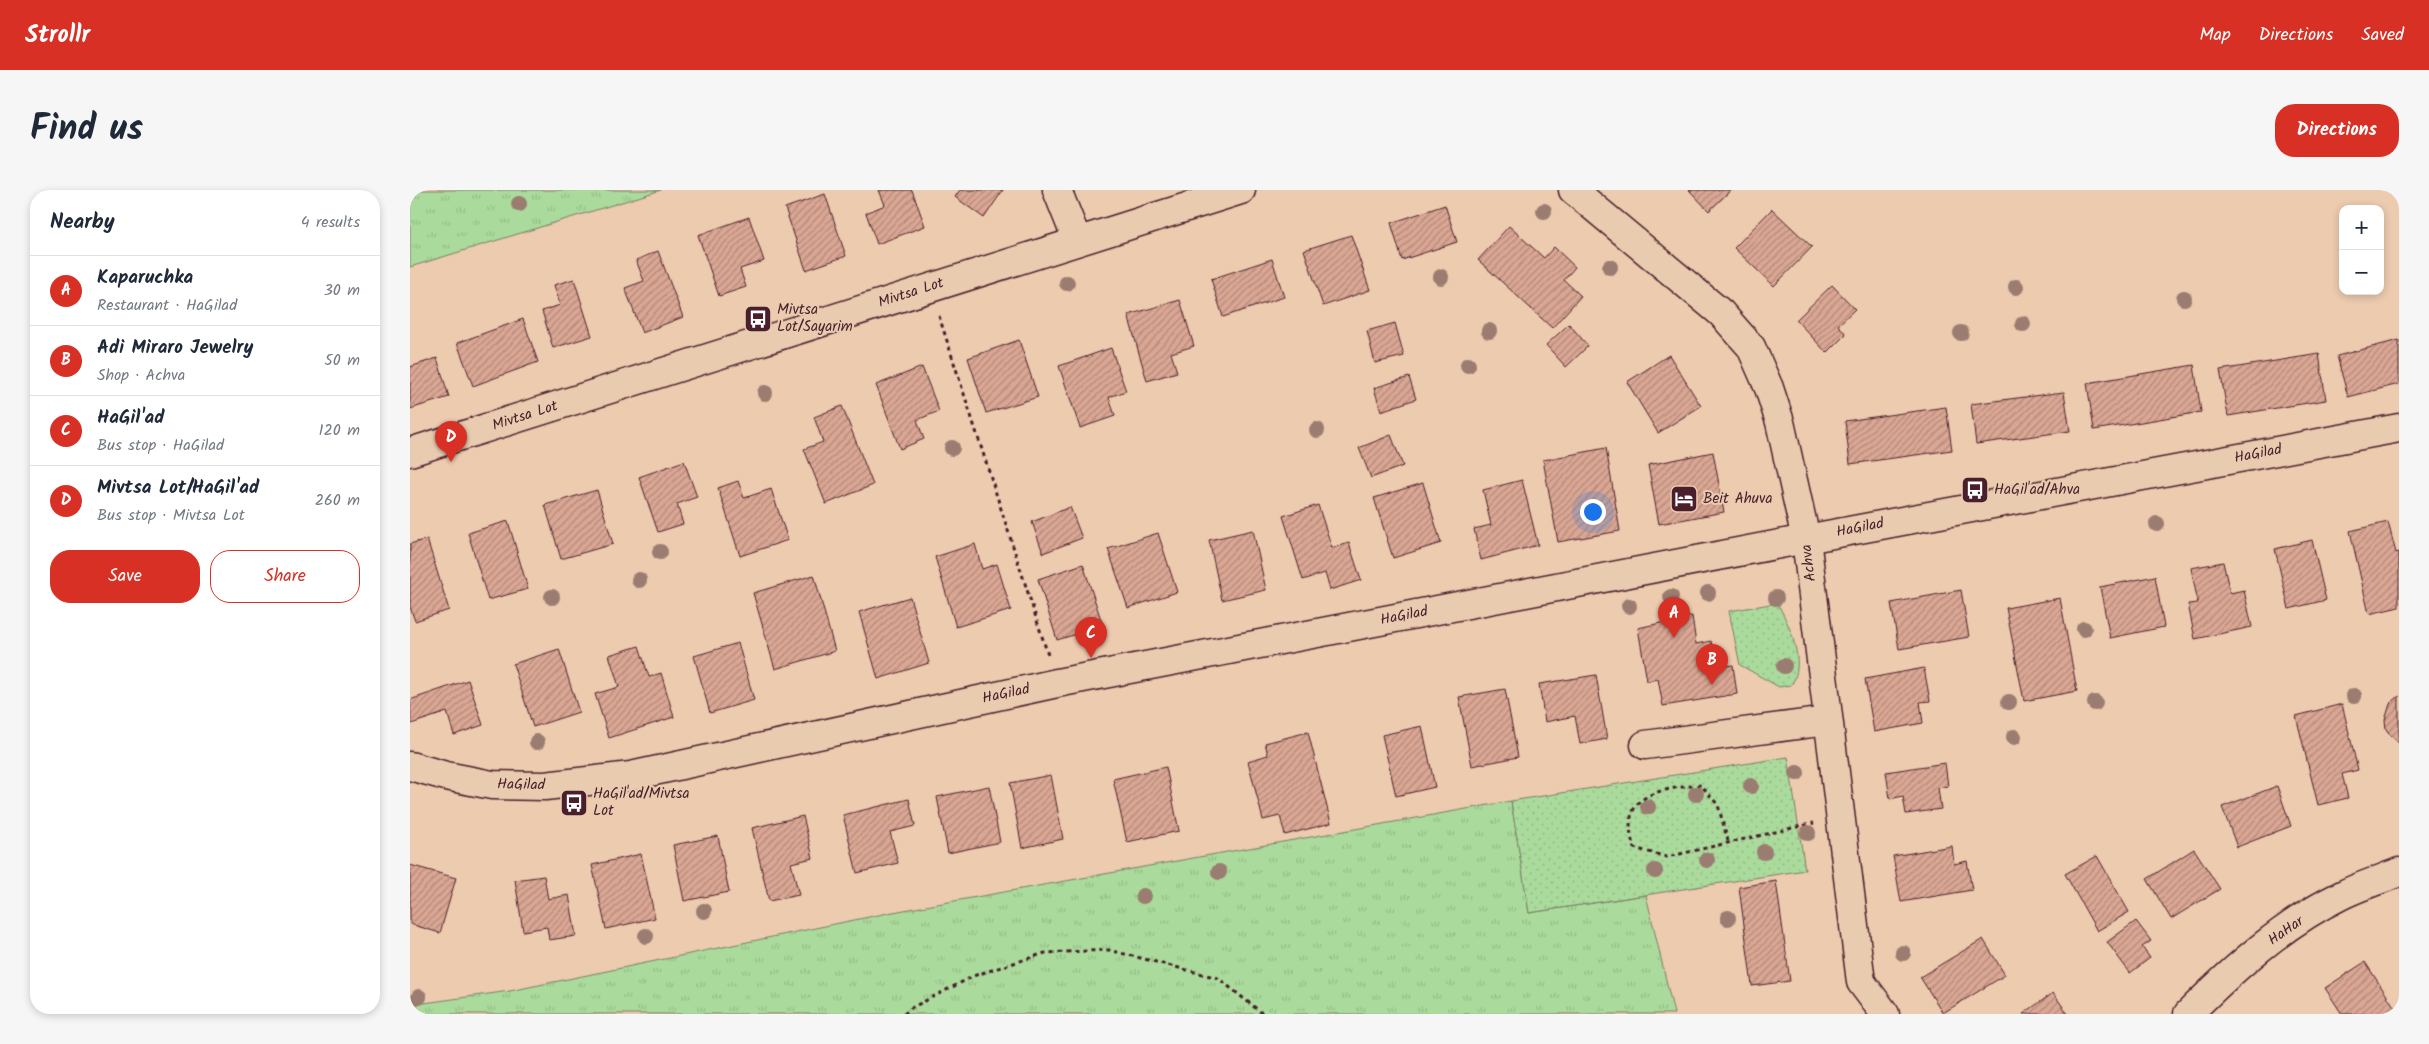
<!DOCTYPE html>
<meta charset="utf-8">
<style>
body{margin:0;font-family:Kalam,sans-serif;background:#f6f6f7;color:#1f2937}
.controls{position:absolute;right:15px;top:15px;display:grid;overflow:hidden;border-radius:10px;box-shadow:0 2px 8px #0003}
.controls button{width:45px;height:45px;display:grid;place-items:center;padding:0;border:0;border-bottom:1px solid #e0e1e3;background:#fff;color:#1f2937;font:25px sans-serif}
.you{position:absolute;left:1182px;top:321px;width:18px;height:18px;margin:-12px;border:4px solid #fff;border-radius:50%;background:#1a73e8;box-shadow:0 0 0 8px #1a73e833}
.badge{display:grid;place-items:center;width:32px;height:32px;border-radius:50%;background:#d93025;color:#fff;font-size:16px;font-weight:700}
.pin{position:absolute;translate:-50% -41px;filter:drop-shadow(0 1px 2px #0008)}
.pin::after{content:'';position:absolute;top:26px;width:18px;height:15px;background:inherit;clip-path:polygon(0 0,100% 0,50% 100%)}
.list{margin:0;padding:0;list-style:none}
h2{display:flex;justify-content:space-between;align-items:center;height:65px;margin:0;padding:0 20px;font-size:21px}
h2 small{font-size:16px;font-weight:400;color:#747a83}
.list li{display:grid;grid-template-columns:32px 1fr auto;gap:15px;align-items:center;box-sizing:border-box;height:70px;padding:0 20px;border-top:1px solid #e0e1e3}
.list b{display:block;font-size:19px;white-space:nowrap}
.list p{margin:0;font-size:16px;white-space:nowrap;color:#747a83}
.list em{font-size:16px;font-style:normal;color:#747a83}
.actions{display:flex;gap:10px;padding:15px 20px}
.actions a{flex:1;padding:11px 0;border:1px solid #d93025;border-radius:20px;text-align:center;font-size:18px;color:#d93025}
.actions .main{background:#d93025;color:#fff}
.map{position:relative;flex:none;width:1989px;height:824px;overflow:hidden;border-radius:20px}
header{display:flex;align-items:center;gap:30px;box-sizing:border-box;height:70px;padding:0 25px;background:#d93025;color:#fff}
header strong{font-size:24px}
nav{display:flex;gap:28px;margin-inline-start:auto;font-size:18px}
.intro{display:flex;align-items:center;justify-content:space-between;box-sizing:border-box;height:120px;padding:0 30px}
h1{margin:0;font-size:35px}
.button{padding:12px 22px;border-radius:20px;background:#d93025;color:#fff;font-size:18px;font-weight:700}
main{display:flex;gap:30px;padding:0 30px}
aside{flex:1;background:#fff;border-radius:20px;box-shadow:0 2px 8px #0003}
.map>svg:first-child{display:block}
.grass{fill:url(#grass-tufts);stroke:#7a7d64}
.park{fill:url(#park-dots);stroke:#7a7d64}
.building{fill:url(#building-hatch);stroke:#4a1f2b}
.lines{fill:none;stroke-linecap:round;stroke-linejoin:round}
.street-casing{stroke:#4a1f2b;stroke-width:31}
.secondary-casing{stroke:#4a1f2b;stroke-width:31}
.path{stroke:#4a1f2b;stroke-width:3;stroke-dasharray:4 4;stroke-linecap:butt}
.street{stroke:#e9ccb0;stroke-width:28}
.secondary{stroke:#e9ccb0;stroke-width:28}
.tree{fill:#9b7c70}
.labels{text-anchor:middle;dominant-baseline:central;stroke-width:4;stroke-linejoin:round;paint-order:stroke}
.street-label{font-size:15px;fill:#4a1f2b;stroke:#e9ccb0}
.poi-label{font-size:15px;fill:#4a1f2b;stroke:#e9ccb0;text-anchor:start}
</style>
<header>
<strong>Strollr</strong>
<nav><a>Map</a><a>Directions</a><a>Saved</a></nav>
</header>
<div class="intro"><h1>Find us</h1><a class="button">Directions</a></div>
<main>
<aside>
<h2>Nearby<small>4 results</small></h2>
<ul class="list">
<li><span class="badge">A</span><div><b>Kaparuchka</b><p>Restaurant · HaGilad</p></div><em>30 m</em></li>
<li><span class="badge">B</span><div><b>Adi Miraro Jewelry</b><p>Shop · Achva</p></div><em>50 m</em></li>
<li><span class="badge">C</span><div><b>HaGil'ad</b><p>Bus stop · HaGilad</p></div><em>120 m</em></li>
<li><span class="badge">D</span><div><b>Mivtsa Lot/HaGil'ad</b><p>Bus stop · Mivtsa Lot</p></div><em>260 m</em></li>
</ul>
<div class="actions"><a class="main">Save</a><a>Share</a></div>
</aside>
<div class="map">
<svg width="1989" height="824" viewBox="0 0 1989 824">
<defs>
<pattern id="grass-tufts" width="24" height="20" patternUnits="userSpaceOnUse" patternTransform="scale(1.25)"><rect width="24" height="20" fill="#aadb9c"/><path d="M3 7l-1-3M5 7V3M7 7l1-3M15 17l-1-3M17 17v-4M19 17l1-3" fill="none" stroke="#94bc87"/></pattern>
<pattern id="park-dots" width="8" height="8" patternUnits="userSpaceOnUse" patternTransform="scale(1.25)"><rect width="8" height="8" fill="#aadb9c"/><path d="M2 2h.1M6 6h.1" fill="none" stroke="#94bc87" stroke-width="1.8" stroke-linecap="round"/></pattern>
<pattern id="building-hatch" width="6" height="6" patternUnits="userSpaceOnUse" patternTransform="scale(1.25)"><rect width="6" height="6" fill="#daa794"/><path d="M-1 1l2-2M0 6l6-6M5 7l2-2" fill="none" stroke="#b38779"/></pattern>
</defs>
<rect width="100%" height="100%" fill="#eccbaf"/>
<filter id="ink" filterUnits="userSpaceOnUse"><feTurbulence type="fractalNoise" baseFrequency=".02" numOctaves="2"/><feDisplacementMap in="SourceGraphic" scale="10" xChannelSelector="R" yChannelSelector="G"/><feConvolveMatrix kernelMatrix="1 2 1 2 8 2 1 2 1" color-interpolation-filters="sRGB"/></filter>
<g filter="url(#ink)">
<path class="grass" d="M0,0H251L0,77Z
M1101,611L1119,723L1236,705L1264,824H0V815L100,801L483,722Z"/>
<path class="park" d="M1367,413C1379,433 1397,474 1381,495L1369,497L1330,475L1319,421Z
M1378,567L1395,680L1119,723L1101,611Z"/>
<path class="building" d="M469,0H502L515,36L467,54L456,23L475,15Z
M550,0H593L574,28L545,7Z
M1279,0H1321L1299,21Z
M415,4L436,66L396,80L375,18Z
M1035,15L1047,52L992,70L981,33Z
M1362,19L1402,57L1364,96L1324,58Z
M339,27L354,71L330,79L336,97L309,106L288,45Z
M1099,36L1134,68L1144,57L1165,77L1154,90L1171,106L1142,138L1068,70Z
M941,45L960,100L913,116L894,60Z
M248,61L273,127L232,143L215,98L234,91L226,70Z
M862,69L874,107L813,127L801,89Z
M164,89L182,146L143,158L132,121L150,115L144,95Z
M1422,95L1445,119L1428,135L1436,144L1417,163L1386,130Z
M770,110L784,156L761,163L767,182L737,191L718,125Z
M113,129L128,172L63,196L47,153Z
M985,133L994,166L965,173L957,141Z
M1159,134L1178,156L1156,177L1136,155Z
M609,150L628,207L576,223L558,168Z
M1989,150V194L1938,207L1927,166Z
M701,158L716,201L699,207L705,226L670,238L649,176Z
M1909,164L1916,210L1818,226L1810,180Z
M1259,165L1291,216L1248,243L1217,192Z
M27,168L39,207L0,219V177Z
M1784,175L1791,222L1684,240L1677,193Z
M512,177L529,221L507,230L514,249L490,259L466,195Z
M999,187L1006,209L971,221L964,198Z
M1654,202L1660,241L1566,254L1561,214Z
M432,216L463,295L416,314L394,259L413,252L404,227Z
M1536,217L1542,260L1440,274L1435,231Z
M981,245L993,276L961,288L949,258Z
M1196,258L1210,341L1148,352L1133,270Z
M1303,262L1314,322L1249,334L1238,275Z
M274,271L287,307L267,314L273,334L248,342L229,287Z
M1112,290L1128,355L1071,370L1064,339L1081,335L1073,300Z
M328,291L334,308L361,299L378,350L330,366L308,298Z
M1013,293L1031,353L983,368L964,308Z
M187,300L203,354L151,369L135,315Z
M908,315L922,358L939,353L951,390L920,400L915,383L893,390L873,326Z
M660,317L672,348L633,363L622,332Z
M98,331L118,399L78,410L58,343Z
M1978,332L1986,363L1989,362V417L1959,424L1940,341Z
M843,340L856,400L812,410L799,350Z
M748,343L767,402L718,418L698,359Z
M17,349L39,420L5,431L0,417V354Z
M1902,350L1916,410L1879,419L1865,359Z
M565,354L572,379L587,374L601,420L546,437L525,367Z
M1813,372L1820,403L1834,400L1842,437L1785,449L1778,414L1788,413L1781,378Z
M673,374L693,436L647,450L628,389Z
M404,385L425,461L365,479L343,403Z
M1745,386L1754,437L1700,448L1690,397Z
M1551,400L1559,447L1489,459L1481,413Z
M500,407L519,473L468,489L449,422Z
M1650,408L1667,501L1614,511L1596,418Z
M1282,426L1286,454L1301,451L1307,477L1323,475L1327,504L1253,516L1248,489L1237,491L1228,438Z
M328,453L344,510L300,523L284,466Z
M229,456L239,487L251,483L264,527L199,548L185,504L209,497L199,465Z
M149,459L169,522L123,537L103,474Z
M1514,478L1520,511L1510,512L1513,533L1464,542L1455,489Z
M1186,485L1197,549L1170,554L1165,526L1135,532L1129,494Z
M58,490L73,535L44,545L37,522L1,534L0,510Z
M1095,499L1108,567L1062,576L1049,507Z
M1989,506V553L1981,546L1976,539L1975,530L1980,514Z
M1932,514L1948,580L1932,584L1938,608L1908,615L1886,526Z
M1012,536L1025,597L986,606L972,545Z
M898,542L921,633L875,645L870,626L853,630L838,571L858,565L855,553Z
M1535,573L1538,596L1528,598L1531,619L1496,624L1493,606L1480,609L1476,582Z
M756,577L769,641L717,652L703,589Z
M641,585L653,649L612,658L600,593Z
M579,596L590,652L538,663L527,607Z
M1867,596L1881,636L1827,657L1812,617Z
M499,609L505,636L480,642L488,673L447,683L433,625Z
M393,626L403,668L381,673L389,705L359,711L342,638Z
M308,646L319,702L274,711L263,655Z
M1542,656L1544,674L1557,671L1562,700L1491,712L1483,666Z
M1784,659L1810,699L1761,729L1737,689Z
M231,664L245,728L196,739L182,675Z
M1687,666L1719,722L1687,741L1655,684Z
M0,675L46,688L30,743L0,734Z
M134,686L138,709L159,705L166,746L139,750L137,737L113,741L105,690Z
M1366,691L1380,791L1342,796L1329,697Z
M1726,731L1741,751L1732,757L1740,768L1720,783L1697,752Z
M1573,749L1595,785L1533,823L1510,787Z
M1955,772L1989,824H1932L1915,798Z
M1643,803L1658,824H1613Z"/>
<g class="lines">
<g class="street-casing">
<path id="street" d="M647,0L667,50
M0,262L831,0
M1235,555L1417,531
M0,576L36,586L82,595L135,596L221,586L647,493L1396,349L1989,238
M1778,824C1823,779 1874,733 1932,705C1950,696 1970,690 1989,682"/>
</g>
<g class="secondary-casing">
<path id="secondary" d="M1163,0L1311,123L1341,157L1359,198L1370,232L1396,349L1451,792L1475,824"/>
</g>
<path class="path" d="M529,126L638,465
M1318,651L1308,615L1291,595C1248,599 1207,604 1224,658L1257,667L1404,633
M494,824L501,818L566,785L635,763L699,760L808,788L853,824"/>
<use href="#street" class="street"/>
<use href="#secondary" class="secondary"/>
</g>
<g class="tree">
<circle cx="109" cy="14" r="8"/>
<circle cx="1134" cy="21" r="8"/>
<circle cx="1200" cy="77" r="8"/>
<circle cx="1031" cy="87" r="8"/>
<circle cx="657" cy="93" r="8"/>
<circle cx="1606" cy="97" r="8"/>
<circle cx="1774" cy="108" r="8"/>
<circle cx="1613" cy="134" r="8"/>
<circle cx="1079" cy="141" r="8"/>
<circle cx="1551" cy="143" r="8"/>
<circle cx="1058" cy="175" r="8"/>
<circle cx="355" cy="203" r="8"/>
<circle cx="907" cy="240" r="8"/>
<circle cx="542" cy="258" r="8"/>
<circle cx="1747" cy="334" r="8"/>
<circle cx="250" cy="362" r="8"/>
<circle cx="229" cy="390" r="8"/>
<circle cx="1298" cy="403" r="8"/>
<circle cx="142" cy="407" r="8"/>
<circle cx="1261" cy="407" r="8"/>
<circle cx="1366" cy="408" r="8"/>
<circle cx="1219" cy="416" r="8"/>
<circle cx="1674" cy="439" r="8"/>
<circle cx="1374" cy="476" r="8"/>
<circle cx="1944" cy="506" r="8"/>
<circle cx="1599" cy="512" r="8"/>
<circle cx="1685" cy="513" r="8"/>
<circle cx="1604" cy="547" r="8"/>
<circle cx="127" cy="552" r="8"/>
<circle cx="1387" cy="583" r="8"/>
<circle cx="1341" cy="596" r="8"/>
<circle cx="1286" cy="604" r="8"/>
<circle cx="1238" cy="617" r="8"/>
<circle cx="1398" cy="643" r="8"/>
<circle cx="1354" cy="662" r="8"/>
<circle cx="1297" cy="670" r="8"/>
<circle cx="1245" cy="681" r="8"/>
<circle cx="809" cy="682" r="8"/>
<circle cx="733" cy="706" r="8"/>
<circle cx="294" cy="721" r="8"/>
<circle cx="1318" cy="728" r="8"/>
<circle cx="236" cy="746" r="8"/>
<circle cx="1493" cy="763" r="8"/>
<circle cx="9" cy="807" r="8"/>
</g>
</g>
<defs>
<g id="bus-square" transform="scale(1.4375)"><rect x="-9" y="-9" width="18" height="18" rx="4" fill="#4a1f2b" stroke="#e9ccb0"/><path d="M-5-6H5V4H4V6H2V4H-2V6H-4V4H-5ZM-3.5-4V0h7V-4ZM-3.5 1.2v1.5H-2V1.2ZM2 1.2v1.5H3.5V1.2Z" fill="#fff"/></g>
<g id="hotel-square" transform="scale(1.4375)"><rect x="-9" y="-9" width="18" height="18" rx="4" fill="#4a1f2b" stroke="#e9ccb0"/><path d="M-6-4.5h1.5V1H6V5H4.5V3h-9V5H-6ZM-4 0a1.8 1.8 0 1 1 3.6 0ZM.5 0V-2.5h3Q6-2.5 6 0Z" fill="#fff"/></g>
</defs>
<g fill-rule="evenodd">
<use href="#bus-square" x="348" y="129"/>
<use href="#bus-square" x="1565" y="300"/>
<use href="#hotel-square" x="1274" y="309"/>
<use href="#bus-square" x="164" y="613"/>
</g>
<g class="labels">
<g class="street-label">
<text transform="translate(501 103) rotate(-18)">Mivtsa Lot</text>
<text transform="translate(115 226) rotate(-18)">Mivtsa Lot</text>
<text transform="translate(1848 264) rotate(-11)">HaGilad</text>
<text transform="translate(1450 338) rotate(-11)">HaGilad</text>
<text transform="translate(1399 373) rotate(-97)">Achva</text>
<text transform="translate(994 426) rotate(-11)">HaGilad</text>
<text transform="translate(596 504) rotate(-12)">HaGilad</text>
<text transform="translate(111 595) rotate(1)">HaGilad</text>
<text transform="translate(1876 741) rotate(-35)">HaHar</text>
</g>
<g class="poi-label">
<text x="367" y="120">Mivtsa<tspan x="367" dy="17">Lot/Sayarim</tspan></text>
<text x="1584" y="300">HaGil'ad/Ahva</text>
<text x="1293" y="309">Beit Ahuva</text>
<text x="183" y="604">HaGil'ad/Mivtsa<tspan x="183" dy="17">Lot</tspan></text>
</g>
</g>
</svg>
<div class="controls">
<button>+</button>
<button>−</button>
</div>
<div class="you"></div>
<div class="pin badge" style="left:1264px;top:448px">A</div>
<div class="pin badge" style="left:1302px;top:495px">B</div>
<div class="pin badge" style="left:681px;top:468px">C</div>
<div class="pin badge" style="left:41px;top:272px">D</div>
</div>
</main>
